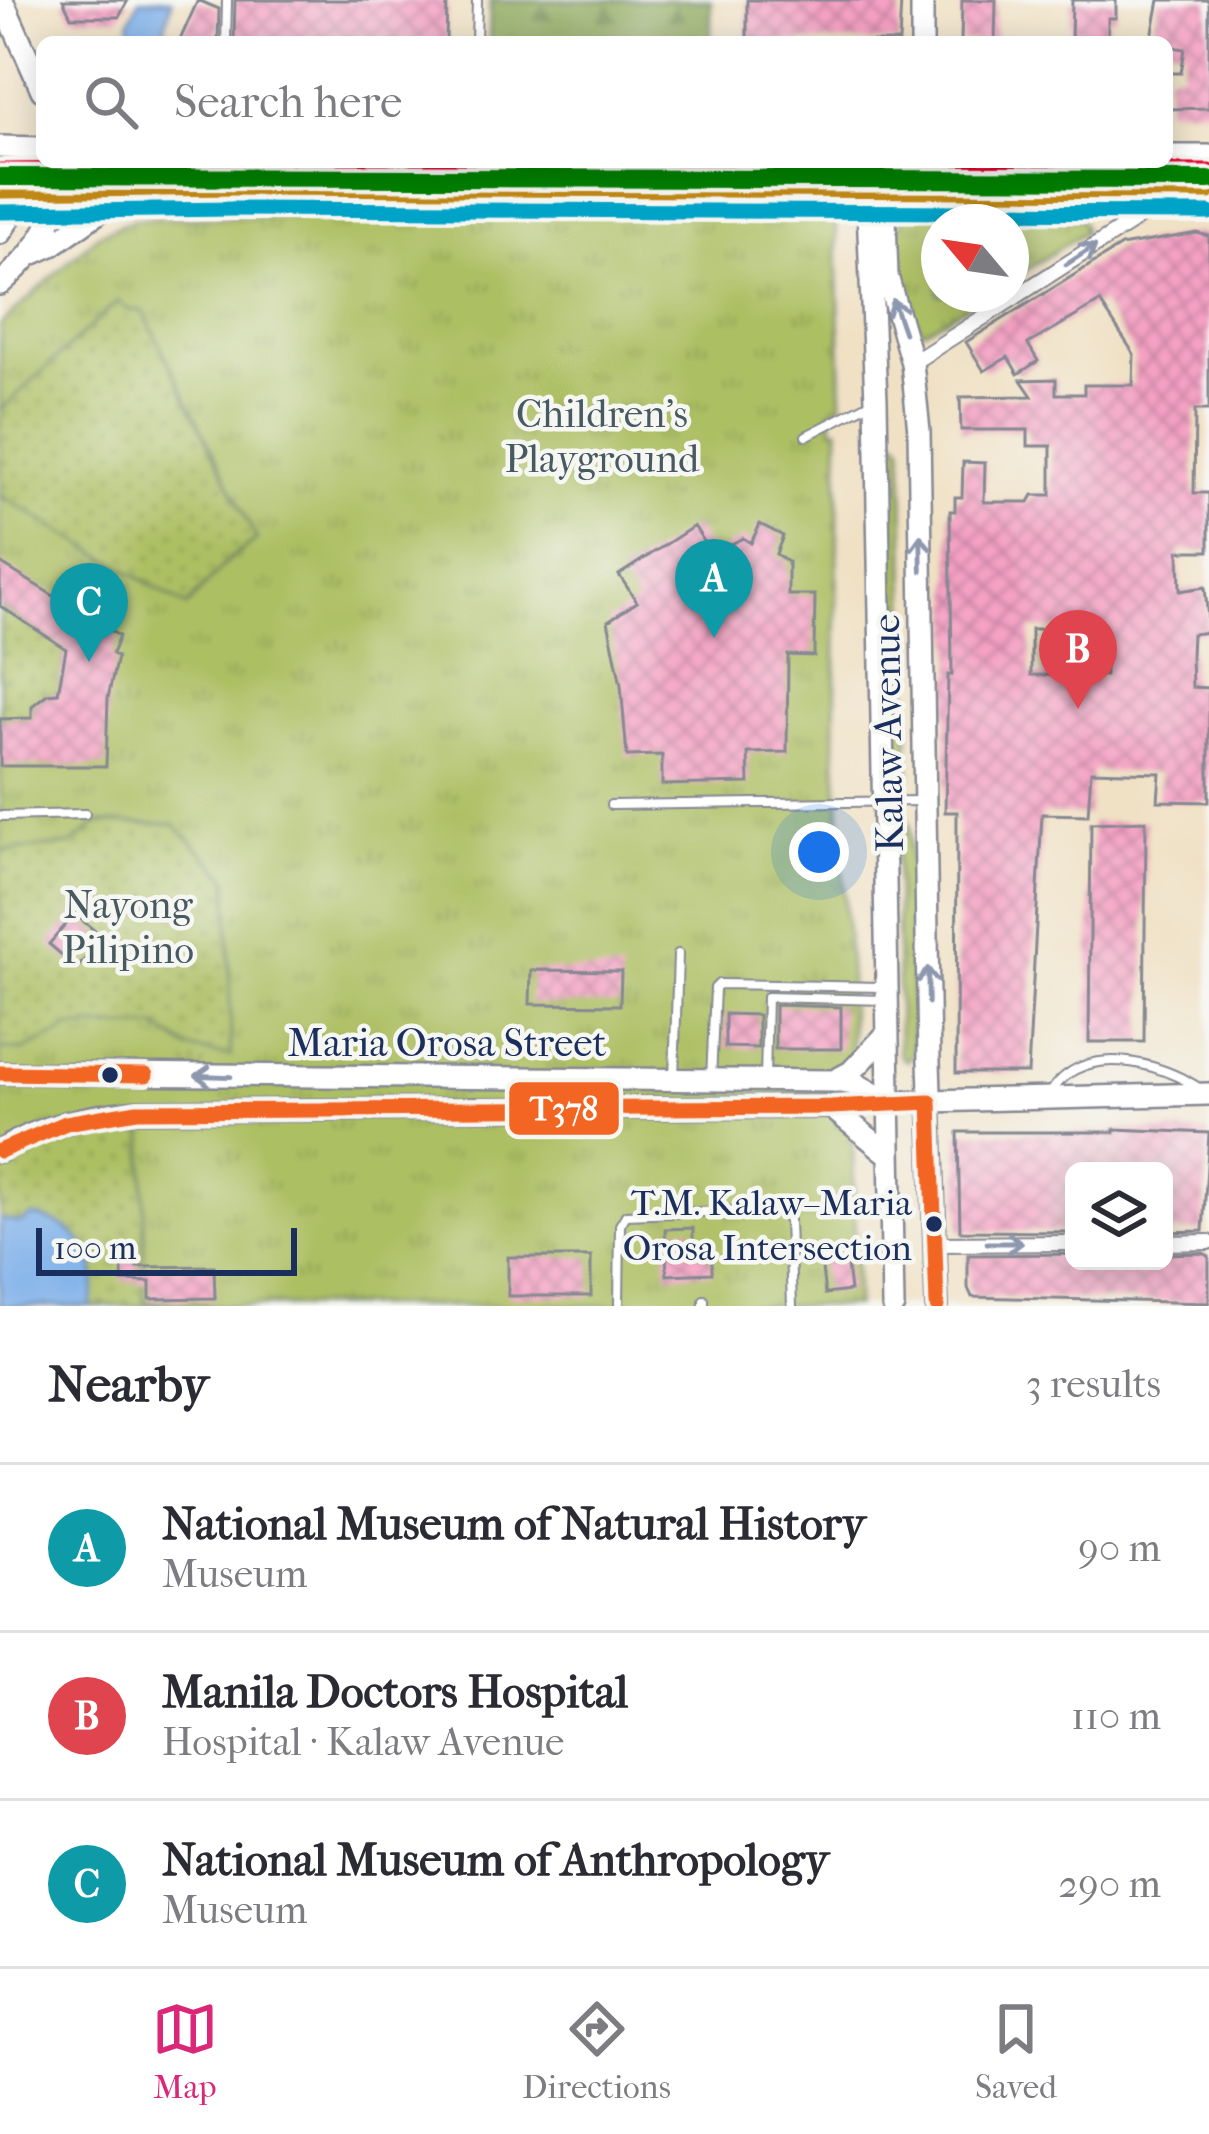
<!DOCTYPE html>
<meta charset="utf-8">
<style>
body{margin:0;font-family:"IM FELL French Canon",serif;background:#f2f2f3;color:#2b2b33}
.controls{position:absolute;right:36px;bottom:36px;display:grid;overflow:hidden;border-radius:18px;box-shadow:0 6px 30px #0003}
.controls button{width:108px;height:108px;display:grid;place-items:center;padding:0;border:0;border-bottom:3px solid #e1e1e2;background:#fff;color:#2b2b33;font:60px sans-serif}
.compass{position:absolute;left:921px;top:204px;width:108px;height:108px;border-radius:50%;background:#fff;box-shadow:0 6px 30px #0003;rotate:299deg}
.scale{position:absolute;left:36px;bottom:30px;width:261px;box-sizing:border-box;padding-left:12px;border:6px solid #1b2f5e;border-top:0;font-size:33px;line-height:42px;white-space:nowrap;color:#1b2f5e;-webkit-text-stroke:9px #f6f6f2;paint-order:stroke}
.you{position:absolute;left:819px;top:852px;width:42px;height:42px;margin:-30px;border:9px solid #fff;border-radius:50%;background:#1a73e8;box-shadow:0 0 0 18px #1a73e833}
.badge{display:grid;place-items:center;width:78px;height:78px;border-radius:50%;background:#db2777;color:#fff;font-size:39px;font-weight:700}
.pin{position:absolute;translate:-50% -99px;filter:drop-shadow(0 3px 6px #0008)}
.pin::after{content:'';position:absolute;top:63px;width:42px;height:36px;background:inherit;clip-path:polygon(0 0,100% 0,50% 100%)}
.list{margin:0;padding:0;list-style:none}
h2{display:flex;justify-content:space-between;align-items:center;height:156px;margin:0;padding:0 48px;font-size:51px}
h2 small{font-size:39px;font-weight:400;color:#7c7c81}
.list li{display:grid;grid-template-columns:78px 1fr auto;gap:36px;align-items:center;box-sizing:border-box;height:168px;padding:0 48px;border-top:3px solid #e1e1e2}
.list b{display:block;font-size:45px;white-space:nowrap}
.list p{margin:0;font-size:39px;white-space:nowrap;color:#7c7c81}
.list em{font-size:39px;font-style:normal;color:#7c7c81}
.icon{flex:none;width:66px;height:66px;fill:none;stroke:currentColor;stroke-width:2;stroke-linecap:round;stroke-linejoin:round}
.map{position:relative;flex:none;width:1209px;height:1306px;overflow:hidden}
.search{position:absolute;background:#fff;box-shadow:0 6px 30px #0003;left:36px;right:36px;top:36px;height:132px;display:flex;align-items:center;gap:30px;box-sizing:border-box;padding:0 42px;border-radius:18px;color:#7c7c81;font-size:45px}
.sheet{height:660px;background:#fff}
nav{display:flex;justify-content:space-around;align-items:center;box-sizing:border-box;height:168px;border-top:3px solid #e1e1e2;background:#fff;font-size:33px;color:#7c7c81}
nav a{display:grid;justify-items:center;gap:6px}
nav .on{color:#db2777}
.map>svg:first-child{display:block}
.grass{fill:#adbf63;stroke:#647760;stroke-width:3}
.forest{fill:url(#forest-firs);stroke:#526a5c;stroke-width:3}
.park{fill:url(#park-tufts);stroke:#647760;stroke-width:3}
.garden{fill:url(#garden-dots);stroke:#647760;stroke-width:3}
.water{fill:#7eb0ea;stroke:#4c70a4;stroke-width:3}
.building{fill:url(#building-cross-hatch);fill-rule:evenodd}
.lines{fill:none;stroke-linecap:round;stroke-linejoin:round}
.lane-casing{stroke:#868892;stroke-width:12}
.street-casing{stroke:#868892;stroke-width:18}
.secondary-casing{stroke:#868892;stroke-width:26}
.primary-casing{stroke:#868892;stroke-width:26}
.lane{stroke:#fff;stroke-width:8}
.street{stroke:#fff;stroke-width:14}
.secondary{stroke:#fff;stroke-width:21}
.primary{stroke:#fff;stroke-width:21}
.bus-1-casing{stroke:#f6f6f2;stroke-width:24}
.bus-2-casing{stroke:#f6f6f2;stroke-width:24}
.bus-3-casing{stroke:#f6f6f2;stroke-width:24}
.bus-4-casing{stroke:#f6f6f2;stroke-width:24}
.bus-1{stroke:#c08818;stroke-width:15}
.bus-2{stroke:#f26522;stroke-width:15}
.bus-3{stroke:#01a3c8;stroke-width:15}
.bus-4{stroke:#e4002b;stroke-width:15}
.rail-1-casing{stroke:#f6f6f2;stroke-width:27}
.rail-1{stroke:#008000;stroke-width:18}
.oneway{stroke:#8d97ae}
.bus-dot{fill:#1b2f5e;stroke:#f6f6f2;stroke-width:4.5}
.labels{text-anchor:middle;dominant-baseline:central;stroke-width:9;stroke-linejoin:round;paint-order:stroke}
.bus-label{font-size:36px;fill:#1b2f5e;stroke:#f6f6f2;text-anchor:end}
.park-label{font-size:39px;fill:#475a60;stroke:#f6f6f2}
.street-label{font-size:39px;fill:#1b2f5e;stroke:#f6f6f2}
.line-badge{stroke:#f6f6f2;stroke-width:4.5}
.badge-label{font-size:33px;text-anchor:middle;font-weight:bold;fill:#fff}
</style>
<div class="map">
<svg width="1209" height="1306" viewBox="0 0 1209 1306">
<defs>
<pattern id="forest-firs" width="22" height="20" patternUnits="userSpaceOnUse" patternTransform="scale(3)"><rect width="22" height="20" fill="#8aa659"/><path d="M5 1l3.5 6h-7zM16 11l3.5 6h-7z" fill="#70884d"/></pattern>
<pattern id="park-tufts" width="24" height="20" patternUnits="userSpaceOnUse" patternTransform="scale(3)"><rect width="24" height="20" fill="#adbf63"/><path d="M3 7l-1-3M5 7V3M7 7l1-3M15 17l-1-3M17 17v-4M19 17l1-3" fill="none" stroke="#94a458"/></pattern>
<pattern id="garden-dots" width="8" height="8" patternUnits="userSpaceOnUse" patternTransform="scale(3)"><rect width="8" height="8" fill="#adbf63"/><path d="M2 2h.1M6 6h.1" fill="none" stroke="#94a458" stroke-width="1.8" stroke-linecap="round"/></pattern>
<pattern id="building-cross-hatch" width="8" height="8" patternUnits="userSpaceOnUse" patternTransform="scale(3)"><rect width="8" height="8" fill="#f5a1c3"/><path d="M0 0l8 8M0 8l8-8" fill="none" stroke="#c684a2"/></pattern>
</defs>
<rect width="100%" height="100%" fill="#f6f6f2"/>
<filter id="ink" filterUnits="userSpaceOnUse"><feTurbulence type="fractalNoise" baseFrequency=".00833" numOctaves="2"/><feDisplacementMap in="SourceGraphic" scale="24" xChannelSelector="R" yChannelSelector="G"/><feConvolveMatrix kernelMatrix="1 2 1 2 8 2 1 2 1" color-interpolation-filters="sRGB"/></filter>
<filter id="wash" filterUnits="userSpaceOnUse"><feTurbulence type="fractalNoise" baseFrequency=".004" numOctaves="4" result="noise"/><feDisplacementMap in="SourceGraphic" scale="48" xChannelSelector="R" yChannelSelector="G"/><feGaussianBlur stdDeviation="2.7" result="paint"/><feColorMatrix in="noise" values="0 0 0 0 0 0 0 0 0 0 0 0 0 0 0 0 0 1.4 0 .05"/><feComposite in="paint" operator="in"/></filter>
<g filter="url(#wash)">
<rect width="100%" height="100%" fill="#f0e1c5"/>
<path class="grass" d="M897,440L903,446L909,776L903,784L896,775L892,447Z
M902,814L910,824L913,1053L908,1060L903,1059L899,1053L896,826Z"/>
<path class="forest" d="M490,0H711V42H489Z"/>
<path class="park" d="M926,209L1079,220L1083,223L1084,232L1011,280V222H939V294H988L923,331C900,302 882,249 905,216Z
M632,212L836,217L842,403L831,410L833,428H839L835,743L850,981L856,1306H0V325L99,234L135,219Z"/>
<path class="garden" d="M118,301L128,310L143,311L257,540L229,559L187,606L0,495V411Z
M0,606L66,649L59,693L47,694L33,706L32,718L0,719Z
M98,823L174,824L228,878L231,1056L189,1049L157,1027H74L22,1051L0,1049V851L71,845Z
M121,1132H144V1301L214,1306H0V1175C37,1148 76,1138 121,1132Z"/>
<path class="water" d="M139,0H172L161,42H128L130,20Z
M32,1216C80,1224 105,1259 90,1306H0V1219L20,1223Z"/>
<g id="blocks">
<path class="building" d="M63,0H128L119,17H71Z
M198,0L219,9L218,42H179Z
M235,0H447L446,42H234Z
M747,0H901L899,42H747Z
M962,0H996L995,42H961Z
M1072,0H1116V18H1108V42H1071Z
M1159,0H1209V108L1167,109V73H1181L1185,49L1167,46V42H1151Z
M1098,162H1153L1166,171H1209V177H1098Z
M1197,233L1209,236V410H1195L1194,493H1209V551H1179L1180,591L1205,587L1209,632L1192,634L1191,655L1192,687L1209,688V802L1158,801L1160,773L1091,771L1088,815L1042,814L1028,1073H956L957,812H945L948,675H952L950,511H955V497H962L963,462L985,463L984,502H1029L1033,495H1051V446H1028V430H961L960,397L1032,396L1021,380L1056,379V394H1084V385H1133L1134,354L1100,302L1028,344L1038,361L1018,374L1008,357L984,371L966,342L1121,246ZM1031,629H1105V676L1031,675Z
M760,524L783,536L776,554L788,562V595H815L814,656L788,655L787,752L748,753L749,783L662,785V755L627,756L621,685L608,621L637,602L619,575L694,526L712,554L743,538L751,543Z
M0,563L119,636L112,654L117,657L108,698L106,766H0V719L32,718V706L47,694L58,693L66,649L0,606Z
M1146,821L1144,1042H1089L1091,823Z
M75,914L103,938L77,968L49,944Z
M531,970L621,971L620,1005L530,1004Z
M775,1005L841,1007V1049H775Z
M725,1014L758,1015V1048L725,1047Z
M1114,1129L1209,1133L1203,1231L1164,1232V1171H1074V1232L960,1231L958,1132H1114Z
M693,1228V1248H704V1257L712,1256V1273L667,1275L665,1229Z
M123,1245L137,1246V1267L214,1266L215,1298L150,1299V1282L122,1281Z
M845,1249L850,1291L825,1294L820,1252Z
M1203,1253L1209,1256V1303L972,1297L968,1288V1255L1074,1254V1261H1164V1254Z
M508,1257H591V1296H508Z"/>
</g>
</g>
<g filter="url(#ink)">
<use href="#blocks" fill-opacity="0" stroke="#868892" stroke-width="3"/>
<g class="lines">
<g class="lane-casing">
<path id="lane" d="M226,42L227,0
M476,42L477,0
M806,436L874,401
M611,805L922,801
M0,816L85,814
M674,1079L678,954
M765,1079L767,997L886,1000
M711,1080L715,988L719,984L882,987
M1050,1094C1081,1041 1159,1061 1202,1090
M704,1300V1306
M619,1306L620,1225L626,1215L775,1209L784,1213L789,1221L792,1306"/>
</g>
<g class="street-casing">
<path id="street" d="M912,363L1176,194
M1164,1243L1209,1242
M936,1244L1074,1243"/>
</g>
<g class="secondary-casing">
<path id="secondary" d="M2,0L42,90
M922,0V42
M866,162L876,400L893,1306
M883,162L887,276L912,363L919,431L929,1062L937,1306
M0,233L45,162
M0,284C38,251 66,214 55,162
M0,1073L834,1081L856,1084L888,1102
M834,1081L851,1072L888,1033
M831,1107L887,1153
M0,1151C42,1124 88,1116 137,1111L831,1107L889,1102L1209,1094"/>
</g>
<g class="primary-casing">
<path id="primary" d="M0,147L42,148
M1167,156H1209
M0,191L235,188L1209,192
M32,254L52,245L132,189"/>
</g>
<use href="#lane" class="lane"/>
<use href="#street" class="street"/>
<use href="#secondary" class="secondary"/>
<use href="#primary" class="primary"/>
<g class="bus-1-casing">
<path id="bus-1" d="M0,191L235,188L1209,192"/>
</g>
<g class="bus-2-casing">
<path id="bus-2" d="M0,1073L146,1075
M0,1151L66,1123L137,1111L831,1107L930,1102L937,1306"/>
</g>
<g class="bus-3-casing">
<path id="bus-3" d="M0,212L235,209L1209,213"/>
</g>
<g class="bus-4-casing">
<path id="bus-4" d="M0,170L235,167L1209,171"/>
</g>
<use href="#bus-1" class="bus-1"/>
<use href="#bus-2" class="bus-2"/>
<use href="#bus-3" class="bus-3"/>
<use href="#bus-4" class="bus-4"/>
<g class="rail-1-casing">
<path id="rail-1" d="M0,177L1209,180"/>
</g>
<use href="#rail-1" class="rail-1"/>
</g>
<defs><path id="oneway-shaft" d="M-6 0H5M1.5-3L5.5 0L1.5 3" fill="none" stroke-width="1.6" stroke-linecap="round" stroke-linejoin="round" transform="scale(3)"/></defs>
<g class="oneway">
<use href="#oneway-shaft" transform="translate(1081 255) rotate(-33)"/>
<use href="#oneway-shaft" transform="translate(898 316) rotate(-109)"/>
<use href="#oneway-shaft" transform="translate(921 553) rotate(-91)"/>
<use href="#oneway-shaft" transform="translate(928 985) rotate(-91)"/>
<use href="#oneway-shaft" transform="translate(213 1076) rotate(-178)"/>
<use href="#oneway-shaft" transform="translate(1005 1243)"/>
</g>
</g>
<g class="bus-dot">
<circle cx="110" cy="1075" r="10"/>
<circle cx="934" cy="1224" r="10"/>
</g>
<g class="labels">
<g class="bus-label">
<text x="912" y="1203">T.M. Kalaw–Maria<tspan x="912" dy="45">Orosa Intersection</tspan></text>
</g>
<g class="park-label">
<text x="602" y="414">Children's<tspan x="602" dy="45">Playground</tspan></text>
<text x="128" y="905">Nayong<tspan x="128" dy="45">Pilipino</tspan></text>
</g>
<g class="street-label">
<text transform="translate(888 733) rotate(-91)">Kalaw Avenue</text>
<text x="447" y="1043">Maria Orosa Street</text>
</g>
</g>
<rect class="line-badge" x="507" y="1080" width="114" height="57" rx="12" fill="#f26522"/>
<g class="badge-label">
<text x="564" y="1120">T378</text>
</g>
</svg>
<div class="controls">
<button><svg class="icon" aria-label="layers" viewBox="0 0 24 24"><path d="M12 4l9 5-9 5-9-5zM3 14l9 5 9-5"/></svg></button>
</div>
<svg class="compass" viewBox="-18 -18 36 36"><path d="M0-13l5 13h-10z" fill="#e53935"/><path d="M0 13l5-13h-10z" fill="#7c7c81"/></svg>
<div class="scale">100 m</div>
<div class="you"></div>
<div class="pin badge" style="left:714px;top:638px;background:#0f9aa8">A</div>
<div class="pin badge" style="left:1078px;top:709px;background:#e0444e">B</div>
<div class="pin badge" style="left:89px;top:662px;background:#0f9aa8">C</div>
<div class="search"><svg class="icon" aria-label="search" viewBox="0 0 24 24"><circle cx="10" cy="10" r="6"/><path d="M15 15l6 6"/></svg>Search here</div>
</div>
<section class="sheet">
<h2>Nearby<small>3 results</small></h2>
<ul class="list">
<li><span class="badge" style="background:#0f9aa8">A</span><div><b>National Museum of Natural History</b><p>Museum</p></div><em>90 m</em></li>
<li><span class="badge" style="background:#e0444e">B</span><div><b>Manila Doctors Hospital</b><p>Hospital · Kalaw Avenue</p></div><em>110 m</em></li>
<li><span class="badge" style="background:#0f9aa8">C</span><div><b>National Museum of Anthropology</b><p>Museum</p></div><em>290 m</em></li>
</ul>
</section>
<nav>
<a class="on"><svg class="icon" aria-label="map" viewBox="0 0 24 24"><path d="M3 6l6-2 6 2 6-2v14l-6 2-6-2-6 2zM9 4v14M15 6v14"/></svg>Map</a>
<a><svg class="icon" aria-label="directions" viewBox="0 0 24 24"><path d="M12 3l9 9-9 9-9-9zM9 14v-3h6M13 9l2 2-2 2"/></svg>Directions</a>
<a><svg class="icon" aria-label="saved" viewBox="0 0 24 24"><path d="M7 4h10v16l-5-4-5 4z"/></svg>Saved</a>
</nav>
